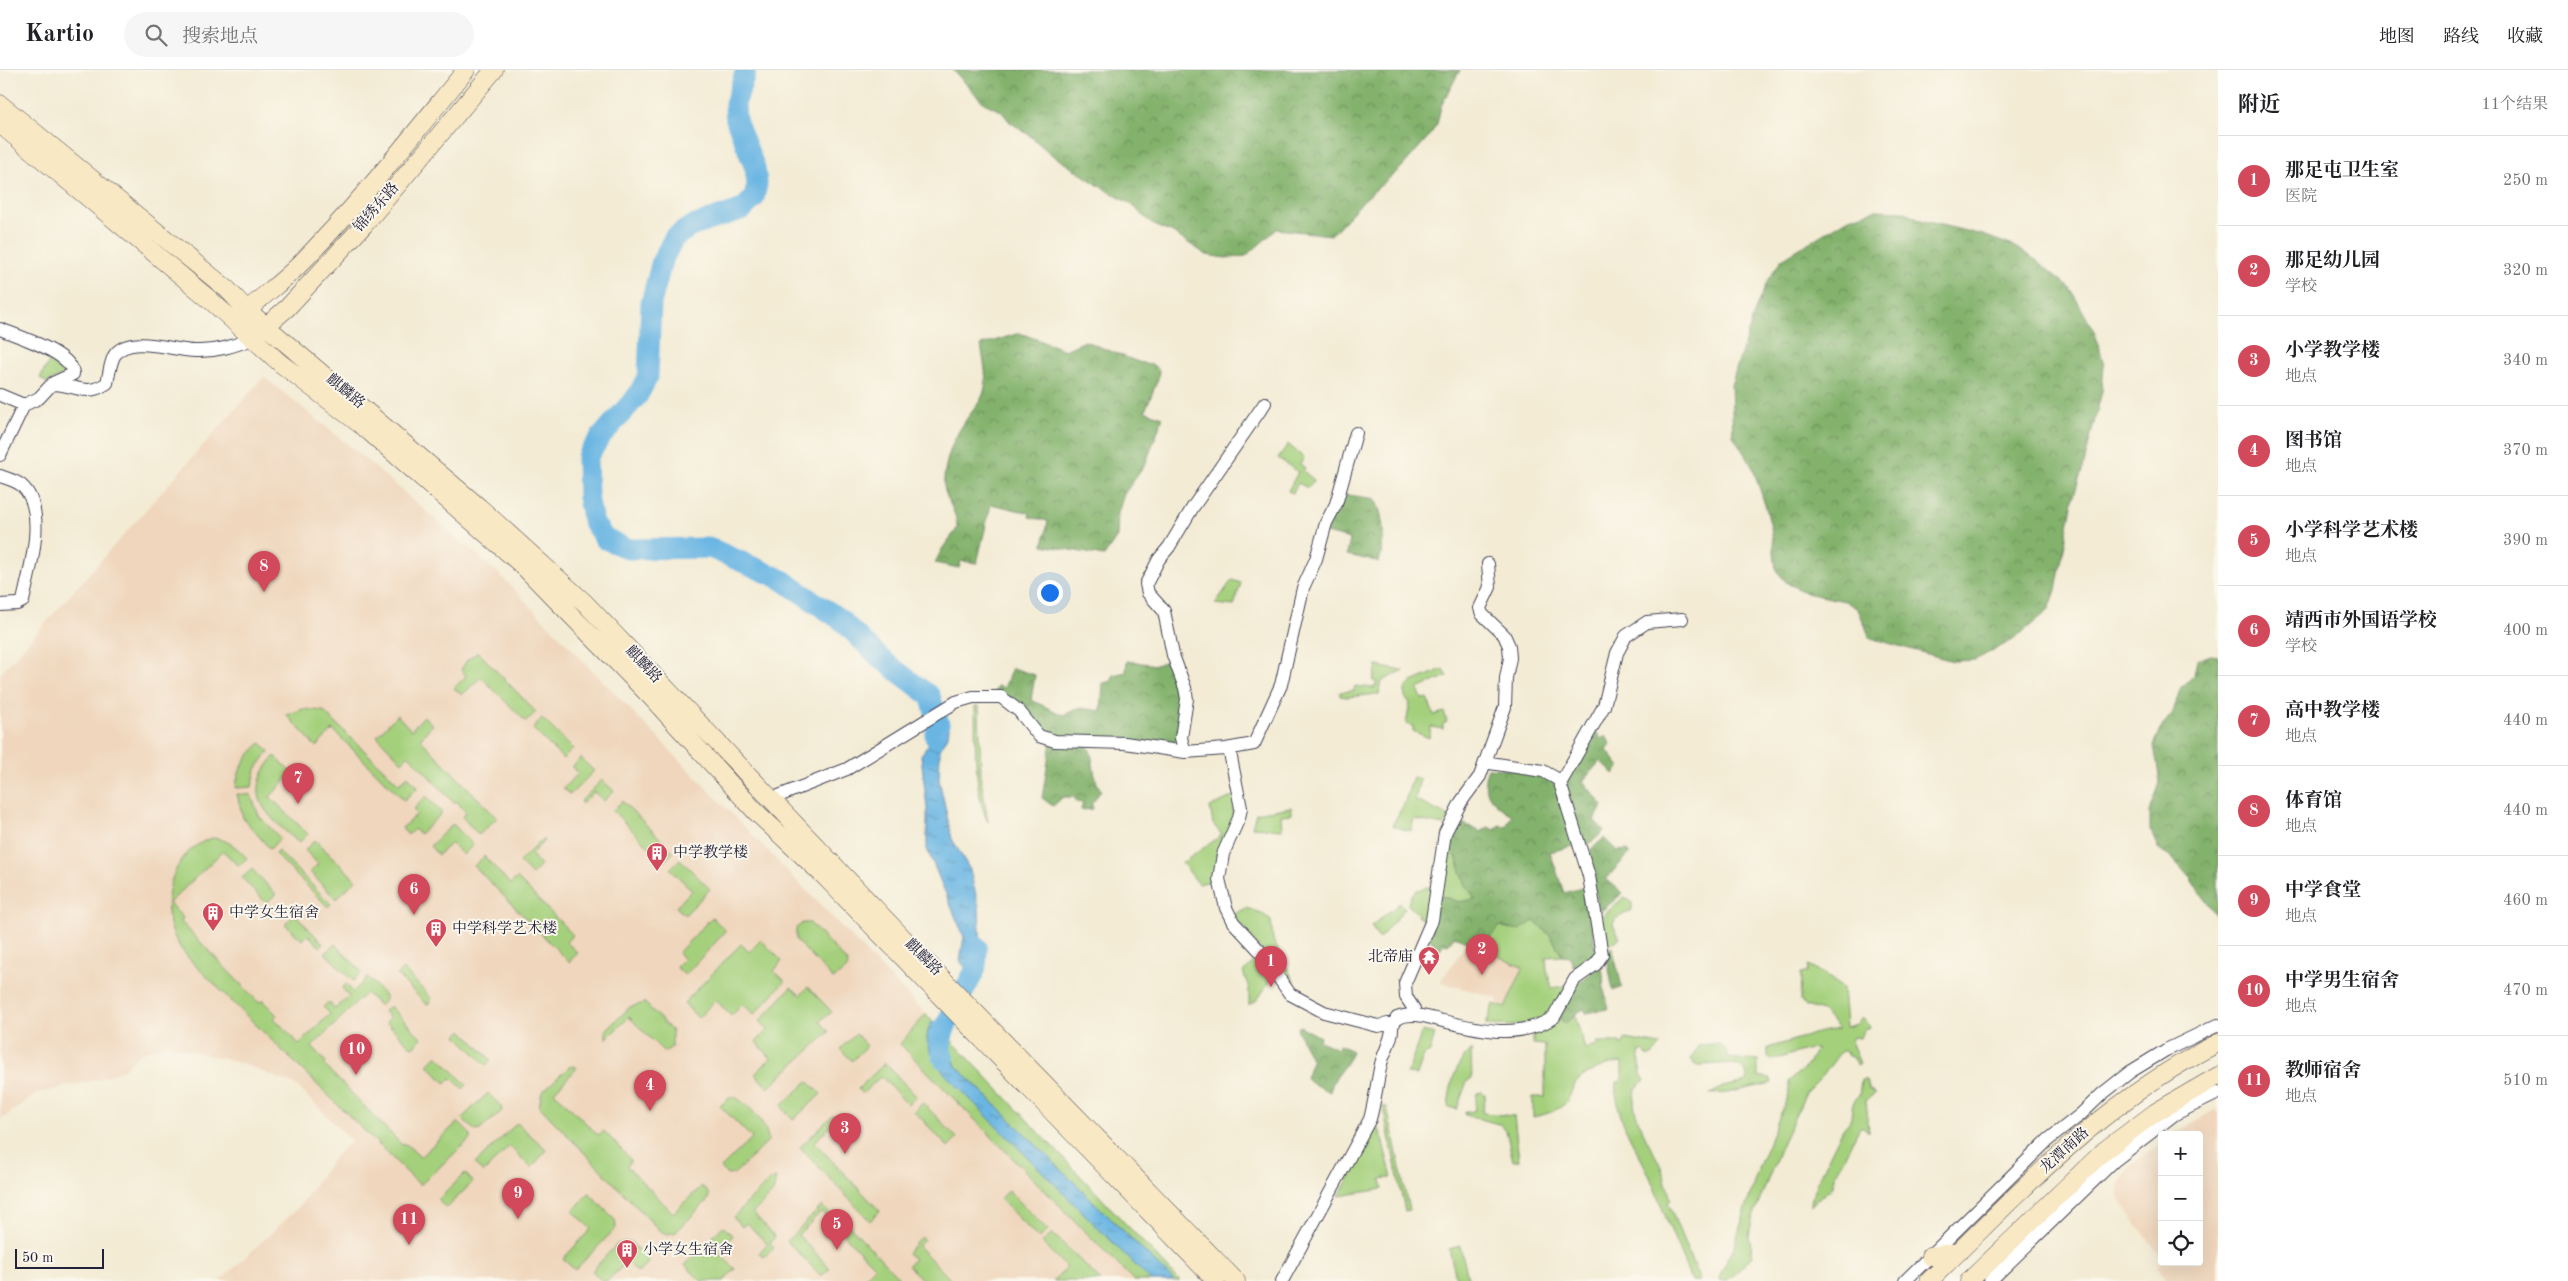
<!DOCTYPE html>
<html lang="zh">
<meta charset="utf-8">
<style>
body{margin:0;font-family:"Old Standard TT","Noto Serif SC",serif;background:#f6f6f6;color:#202124}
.controls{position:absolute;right:15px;bottom:15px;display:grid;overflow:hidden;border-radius:5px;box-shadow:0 5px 20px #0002}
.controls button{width:45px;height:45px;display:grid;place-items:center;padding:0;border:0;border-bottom:1px solid #e0e0e0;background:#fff;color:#202124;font:25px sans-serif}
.scale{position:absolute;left:15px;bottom:12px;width:89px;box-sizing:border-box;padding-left:5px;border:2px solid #22223b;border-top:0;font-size:14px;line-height:18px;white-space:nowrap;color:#22223b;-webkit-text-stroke:4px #fbf7ec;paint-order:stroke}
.you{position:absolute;left:1049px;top:522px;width:18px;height:18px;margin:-12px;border:4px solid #fff;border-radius:50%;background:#1a73e8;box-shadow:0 0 0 8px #1a73e833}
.badge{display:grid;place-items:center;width:32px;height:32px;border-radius:50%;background:#d1495b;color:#fff;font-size:16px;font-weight:700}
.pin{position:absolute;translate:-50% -41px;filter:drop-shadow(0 1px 2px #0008)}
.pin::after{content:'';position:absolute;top:26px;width:18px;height:15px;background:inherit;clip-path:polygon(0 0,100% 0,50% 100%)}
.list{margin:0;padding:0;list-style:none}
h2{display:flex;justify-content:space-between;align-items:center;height:65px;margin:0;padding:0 20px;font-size:21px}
h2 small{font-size:16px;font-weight:400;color:#757577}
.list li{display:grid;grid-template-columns:32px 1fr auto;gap:15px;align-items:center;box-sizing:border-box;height:90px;padding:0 20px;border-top:1px solid #e0e0e0}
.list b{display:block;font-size:19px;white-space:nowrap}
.list p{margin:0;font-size:16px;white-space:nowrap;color:#757577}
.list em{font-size:16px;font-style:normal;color:#757577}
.icon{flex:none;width:28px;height:28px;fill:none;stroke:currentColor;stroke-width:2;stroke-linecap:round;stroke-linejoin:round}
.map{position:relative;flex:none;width:2218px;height:1211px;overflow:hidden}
header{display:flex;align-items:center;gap:30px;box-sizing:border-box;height:70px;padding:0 25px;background:#fff;border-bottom:1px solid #e0e0e0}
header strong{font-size:24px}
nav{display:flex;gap:28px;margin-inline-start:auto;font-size:18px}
.search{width:350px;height:45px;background:#f6f6f6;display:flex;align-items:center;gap:12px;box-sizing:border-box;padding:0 18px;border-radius:28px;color:#757577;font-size:19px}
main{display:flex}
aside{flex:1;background:#fff}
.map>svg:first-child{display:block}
.built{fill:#efd6bc}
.green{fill:#a4d07c;stroke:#63795c}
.forest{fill:url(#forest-crowns);stroke:#526a54}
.water{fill:url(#water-ripples);stroke:#466c8f}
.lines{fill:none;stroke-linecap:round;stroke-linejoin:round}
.river{stroke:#6ab6e3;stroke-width:21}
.street-casing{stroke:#414052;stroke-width:14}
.secondary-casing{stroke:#414052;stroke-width:19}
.street{stroke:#fff;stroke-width:12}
.secondary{stroke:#f8e8c3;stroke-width:18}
.labels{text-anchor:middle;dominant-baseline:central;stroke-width:4;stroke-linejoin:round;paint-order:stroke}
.street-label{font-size:15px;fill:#22223b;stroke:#fbf7ec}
.poi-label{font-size:15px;fill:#22223b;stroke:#fbf7ec;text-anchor:start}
</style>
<header>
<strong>Kartio</strong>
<div class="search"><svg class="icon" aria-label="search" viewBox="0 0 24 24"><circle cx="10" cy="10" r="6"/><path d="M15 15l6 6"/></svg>搜索地点</div>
<nav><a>地图</a><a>路线</a><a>收藏</a></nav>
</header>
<main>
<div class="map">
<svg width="2218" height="1211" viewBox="0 0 2218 1211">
<defs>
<pattern id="forest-crowns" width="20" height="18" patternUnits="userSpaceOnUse" patternTransform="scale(1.25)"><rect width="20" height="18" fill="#83b26c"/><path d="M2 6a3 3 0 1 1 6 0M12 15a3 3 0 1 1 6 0" fill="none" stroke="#6b905a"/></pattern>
<pattern id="water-ripples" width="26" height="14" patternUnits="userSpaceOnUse" patternTransform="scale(1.25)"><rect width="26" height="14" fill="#6ab6e3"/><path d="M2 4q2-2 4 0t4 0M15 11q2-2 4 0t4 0" fill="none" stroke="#5794b9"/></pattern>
</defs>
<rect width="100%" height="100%" fill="#fbf7ec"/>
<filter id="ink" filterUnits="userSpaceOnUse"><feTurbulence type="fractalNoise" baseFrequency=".02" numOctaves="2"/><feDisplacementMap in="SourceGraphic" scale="10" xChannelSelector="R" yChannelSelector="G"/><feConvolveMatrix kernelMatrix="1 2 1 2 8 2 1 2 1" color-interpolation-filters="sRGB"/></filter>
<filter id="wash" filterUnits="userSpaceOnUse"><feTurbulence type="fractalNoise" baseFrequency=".0096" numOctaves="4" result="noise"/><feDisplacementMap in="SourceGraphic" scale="20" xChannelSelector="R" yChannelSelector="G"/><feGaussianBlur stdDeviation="1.12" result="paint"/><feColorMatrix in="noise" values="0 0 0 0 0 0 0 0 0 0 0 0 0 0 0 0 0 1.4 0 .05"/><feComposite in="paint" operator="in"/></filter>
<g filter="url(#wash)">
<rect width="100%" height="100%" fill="#f3ebd4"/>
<path class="built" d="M264,307L351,377L499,504L926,944L900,974L1134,1211H220L299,1137L335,1086L352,1071L297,1016L244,994L168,975L143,981L124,999L104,1008L38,1023L0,1050V604Z
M1468,872L1523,898L1505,939L1495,934L1498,932L1497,928L1440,912Z
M2218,1038V1211H2169L2157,1197L2162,1192H2199V1065H2172Z
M2162,1072V1188L2123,1136L2119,1126V1115L2129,1098Z"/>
<path class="green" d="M52,286L62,294L67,303L47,313L40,308Z
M1288,374L1304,388L1300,394L1305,398L1303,401L1314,410L1308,418L1298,413L1293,423L1288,421L1298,402L1278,388Z
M1232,510L1241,513L1234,536L1215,534Z
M478,582L536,642L526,652L481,607L462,625L454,618L466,606L461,600L467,590Z
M1377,596L1403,601L1382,611L1379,624L1346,627L1340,626V622L1354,621L1355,616L1374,618L1377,612L1373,611Z
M1443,599L1447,606L1418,619L1422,629L1427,628L1434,645L1444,642L1447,652L1443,654V659L1431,657L1429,668L1413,661V656L1406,654L1410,633L1405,627V619L1412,612Z
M975,636H979L981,709L988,752C973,721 976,670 975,636Z
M303,639L323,641L399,714L408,706L418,717L404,730L333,660L316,677L287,645Z
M397,645L411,660L424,646L432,655L420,669L497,748L479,765L462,747L466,743L457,731L454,733L409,685L402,692L377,666Z
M542,648L573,679L563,689L533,659Z
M261,673L269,681L256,699L252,717L236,718C238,698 246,686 261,673Z
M275,686L292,703L270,727L308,764L299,773C268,746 240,726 275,686Z
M581,688L594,701L570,725L563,718L578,704L572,697Z
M1413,707L1420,709L1415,730L1450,747L1443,755L1414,749L1411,761L1392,756L1404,734Z
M602,710L614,721L604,731L594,722L582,734L580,732Z
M237,724L251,725L259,746L280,768L270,779L243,748Z
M1236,725L1238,734L1214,810L1199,814L1182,793L1222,765L1213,754L1210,737Z
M426,726L442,743L420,764L414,759L408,765L402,758L417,744L413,740Z
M622,731L674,782L664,792L613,741Z
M1291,737L1292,744L1281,745L1282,759L1252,757L1256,743Z
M453,754L473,775L463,785L451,773L438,785L430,776Z
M212,768C228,769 236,777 247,788L239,796L223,781L169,833L183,848L181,852L258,932L263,931L277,945L274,948L299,974L330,944L323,937L329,932L335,939L349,926L342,918L346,914L353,922L368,907L385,926V930L380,936L366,923L312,977L326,992L324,995L402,1075L406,1074L420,1087L458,1052L471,1065L470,1069L420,1115L205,905C195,895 184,885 177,872C157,836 170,781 212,768Z
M542,769L544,771L531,784L541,796L532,805L519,792Z
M315,770L356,810L336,829L310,802L318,794L305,780Z
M1448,778L1456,786L1465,813L1475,826L1473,830L1459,832L1439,825Z
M278,781L331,834L328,837L275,784Z
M484,786L510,814L517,808L573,865L566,872L578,883L569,892L474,796Z
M680,789L710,819L685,845L676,837L692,820L670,799Z
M252,799L276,824L266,833L242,808Z
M1434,815L1426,852L1417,846L1418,844L1408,835C1411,818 1420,820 1434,815Z
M1624,827L1632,833V840L1615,849L1613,855L1620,868L1607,876L1600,851L1605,844Z
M1400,833L1405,838L1379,869L1371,856Z
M1246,838L1262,843L1271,851L1273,870L1295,913L1289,916L1233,845Z
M295,844L323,874L320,877L308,865L302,870L285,854Z
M712,847L726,861L685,905L676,897L684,889L678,883Z
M1534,851L1550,865L1563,886L1546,887L1547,900L1552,918L1569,915L1550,945L1518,956L1486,955L1493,934L1505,938L1523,898L1468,872L1487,871L1495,858L1500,856L1510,859Z
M803,853H810L848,893L847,899L833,909L796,870V858Z
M761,870L782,891L774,901L785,911L754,945L743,934L731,946L716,930L698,948L684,933L741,874L749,882Z
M335,874L362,902L353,911L325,883Z
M1257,889L1272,909L1257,930L1249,935V918L1243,902Z
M1808,896L1823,903L1843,918L1846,957L1857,954L1862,948L1870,955V958L1864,960L1860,968L1853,967L1851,971L1860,994L1857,996L1852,987L1848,986L1845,981H1841L1822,1007L1806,1023L1782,1074L1752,1150L1749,1166L1753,1186L1727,1211H1720L1721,1202L1734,1177L1759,1096L1789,1024V1011L1807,996L1817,979L1813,978L1772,990L1768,987V978L1820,962L1839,959L1822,941L1806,936L1800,930L1801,903H1807Z
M403,899L432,929L427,935L397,905Z
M791,917L800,925L808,917L832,942L820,951L829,962L768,1018L755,1004L771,988L756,972L768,960L760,951Z
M645,933L672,961V977L664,982L629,947L606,969V960L630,937Z
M388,937H391L422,968L413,977L410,976L386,952L390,948L384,941Z
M926,944L933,951C924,963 927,976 934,987L1151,1211H1134L900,974Z
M1575,946L1585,979L1597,976V972H1620L1622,976L1625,969L1661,975L1652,985L1648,986L1643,981L1639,983L1641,1004L1645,1010C1615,1028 1655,1079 1662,1100C1665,1109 1668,1120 1671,1130L1668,1133L1700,1211H1692C1677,1178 1665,1145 1652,1112C1639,1079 1613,1050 1617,1012L1622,1011V992C1608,993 1585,1002 1576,1013C1570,1020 1571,1030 1562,1036C1554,1042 1543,1045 1533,1047V1027H1545V975L1533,974V959L1559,947L1565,952Z
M462,960L491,990L486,995L457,966Z
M1422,961L1435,964L1430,982L1424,985L1417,1005L1407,1004Z
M856,964L867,976L852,991L840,979Z
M951,970L956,975L1180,1211H1174L956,996L949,978Z
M1711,974C1722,973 1727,977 1728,988L1758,991V1007L1771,1009L1772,1013L1727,1023L1710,1024L1723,1017L1747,1012C1750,984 1709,997 1695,995L1691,989L1698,976Z
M1471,980L1472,1009L1467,1011L1457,1039L1448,1037C1451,1014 1453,997 1471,980Z
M437,985L467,1015L463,1019L452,1008L445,1013L429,996V993Z
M885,993L916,1026L908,1035L881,1006L862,1024L858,1019Z
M574,996L577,998L554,1022L598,1065L604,1061L631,1090L627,1096L673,1143L702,1116L709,1124L708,1130L675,1163L666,1164L659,1160L539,1036L542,1022L569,997Z
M1861,1010H1866L1868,1019L1876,1023L1866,1030L1869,1062L1863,1057H1860L1835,1105L1833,1116L1811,1135C1811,1121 1835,1074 1843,1059C1845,1056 1849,1053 1850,1050C1853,1041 1850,1033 1859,1026Z
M808,1011L821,1024L793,1050L781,1036Z
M1482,1022L1486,1025L1482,1043L1514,1046L1519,1090L1513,1091L1506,1060L1502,1055L1466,1045L1465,1042L1474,1041L1477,1023Z
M488,1023L501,1036L502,1041L480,1060L475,1061L462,1048Z
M732,1026C746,1031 769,1055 768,1071L734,1104L727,1105L721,1098L752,1068L720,1036Z
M923,1033L957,1068L948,1077L914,1041Z
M1383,1037H1387L1409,1140L1405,1141Z
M833,1045L842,1054L838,1057L834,1053L814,1072L880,1141L870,1151L800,1077Z
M517,1053L547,1080L531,1098L510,1076L483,1103L475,1094Z
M1379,1058L1392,1107L1381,1109L1383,1119L1339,1126L1375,1060Z
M465,1103L473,1112L446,1138L438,1130Z
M776,1108L773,1123L753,1143L775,1167L770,1173L774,1178L764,1187L759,1183L767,1174L747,1153L742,1157L733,1147L770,1110Z
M1008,1120L1048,1160L1039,1169L1000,1129Z
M589,1123L615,1150L616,1158L575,1200L563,1189L591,1159L573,1141Z
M822,1136L839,1154L836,1157L821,1142L798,1165L830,1198L821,1206L787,1171Z
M847,1153L898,1207L895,1211H861L875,1197L840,1161Z
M723,1156L733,1166L717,1181L735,1199L724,1211H701L685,1195Z
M1052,1163L1101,1211H1053L1067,1198L1042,1173Z
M921,1167L924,1170L918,1176L952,1211H924L908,1196L914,1189L907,1183Z
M624,1172H631L649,1192L638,1203L627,1192L607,1211H602L592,1201L617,1174Z
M1460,1176L1469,1211H1457L1449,1179Z"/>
<path class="forest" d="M953,0H1460L1441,36L1437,54L1430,65L1401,98L1366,128L1331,165L1277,159L1246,186L1225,188L1207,185L1173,163L1152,154L1131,134L1104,119L1051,84L1029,65L1010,52L1001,41L984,33Z
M1875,140L1903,141L1924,151L1983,165L2013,176L2036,190L2070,218L2095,263L2104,295L2102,321L2083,398L2074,425L2056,520L2049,540L2013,570L1975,590L1953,591L1870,568L1858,539L1845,531L1806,523L1787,513L1776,500L1772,462L1767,441L1753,398L1733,365L1731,315L1757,235L1768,210L1782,189L1849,148Z
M1020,263L1065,280L1085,271L1138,292L1153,295L1159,300L1158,309L1145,341L1163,347L1145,395L1124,424L1118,443L1117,467L1104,486L1043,475L1048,451L1029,447L1030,443L991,434L977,493L961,491L959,498L935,493L942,479L957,459C959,441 941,427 944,408C946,389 953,369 964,353C971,341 983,332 985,317C987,303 983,289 981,275Z
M1342,424L1375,429C1385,449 1385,471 1379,492L1347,485L1350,469L1326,463Z
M2211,585L2218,586V849L2190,808L2173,789L2159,780L2150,760V742L2160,712L2154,675L2162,657L2174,640L2180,619L2194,605L2197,590Z
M1169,590L1184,623L1181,677L1049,667L994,624L997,616L1004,618L1012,598L1035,605L1031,630L1063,645L1080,638L1101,641L1103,613L1112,611L1113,605L1126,602L1127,591L1156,595Z
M1593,657L1601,669L1606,666L1611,675L1607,680L1620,697L1614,704L1600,691L1583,711L1603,736L1594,750L1604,761L1585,778L1570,737L1566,710Z
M1051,672L1088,676C1095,689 1092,709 1101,720L1092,734L1093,739L1081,740L1083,733L1077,732L1074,727H1063L1053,736L1042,728Z
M1488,698L1530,701L1554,711L1576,775L1550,782L1564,823L1589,816L1596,887L1576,904L1570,887L1563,886L1550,865L1534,851L1519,860L1500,856L1487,871L1468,872L1455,866L1448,874L1444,873L1439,881L1429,868L1439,825L1459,832L1475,829L1465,813L1456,786L1448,778L1452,753L1465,754L1481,762L1488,757L1495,760L1499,755L1506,757L1512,745C1494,735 1478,720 1488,698Z
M1604,768L1617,781L1627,780L1629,784L1606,809L1623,823L1600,842L1586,784Z
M1612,877L1622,917L1613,921L1606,882Z
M1602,893L1604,920L1609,939L1586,943L1585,939L1577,942L1575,946L1565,953L1560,949L1567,924Z
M1300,956L1320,967L1319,971L1338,979L1339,975L1352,981C1347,997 1334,1003 1330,1022L1309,1012L1306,1007L1312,991L1297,959Z"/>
<path class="water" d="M945,646L949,658L948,666L940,680L939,709L952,769L970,800L979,838L981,885L979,914L960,891L964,867L927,779V738L921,685L928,675L932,652Z
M933,951L951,970L949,978L956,996L1174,1211H1151L943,1002C933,986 919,969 933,951Z"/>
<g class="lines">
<path class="river" d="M746,0L735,34L736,50L755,98L757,114L754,128L743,139L690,157L674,168L662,191L651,233L648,306L638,325L600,368L587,387L588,427L593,452L605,469L629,479L710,478L781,509L841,550L880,588L930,626L939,654L935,666
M944,989C931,966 965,923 975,900C977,893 977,884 977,877"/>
</g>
</g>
<g filter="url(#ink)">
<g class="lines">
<g class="street-casing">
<path id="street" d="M0,259C17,266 73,283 73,304L53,313
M0,325L24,335L39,328L52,314C75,314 85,328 107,313C109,305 110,294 114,286C128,263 174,281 195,281C216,282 233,276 252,269
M0,385L24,335
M0,406C6,408 16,411 21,415C49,439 29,502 23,531L17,534L0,535
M1226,679L1254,674L1281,615L1303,518L1316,489L1326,453L1336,434L1356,363
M1185,682L1181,668L1187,629L1185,618L1173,585L1164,541L1148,523L1146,514L1159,489L1169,477L1193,437L1265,333
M1560,714L1604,636L1617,583L1626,566L1647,552L1682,549
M771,729L847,699L956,632L973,627H1001L1019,641L1039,666L1055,671L1125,673L1185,682L1226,679L1230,683L1241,738L1239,748L1223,784L1219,809L1226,838L1233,852L1260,881L1290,924L1324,942L1378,956L1388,954L1392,956C1393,969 1384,981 1381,994C1377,1012 1375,1031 1370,1049L1282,1211
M1412,944L1414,939L1406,927L1405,913L1432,850L1445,763L1461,732L1480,706L1505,637L1506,608L1510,588L1509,576L1504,565L1482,544L1480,538L1490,517L1488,494
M1392,956L1397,948C1411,942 1424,946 1439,950C1476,959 1519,971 1554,947L1575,909L1596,894L1602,885L1589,806L1559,710L1543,701L1490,693L1487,688
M1905,1211L2048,1070L2080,1045L2102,1024L2130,1002L2166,980L2218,955
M1990,1211L2114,1091L2175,1044L2218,1023"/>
</g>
<g class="secondary-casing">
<path id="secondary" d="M0,34L227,219L247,240L479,437L585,533L905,870L1236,1211
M0,54L209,229L280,293L365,358L522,495L651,627L756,742L823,805L1216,1211
M239,248C258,229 280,214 299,195C359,134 412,66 466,0
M258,263L287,238L364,155L494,0
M1930,1186L1959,1182
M1929,1211C2018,1124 2105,1029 2218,973
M1969,1211L2105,1080L2156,1042L2218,1006"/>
</g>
<use href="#street" class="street"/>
<use href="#secondary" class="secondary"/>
</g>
</g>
<defs>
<g id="building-pin" transform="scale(1.125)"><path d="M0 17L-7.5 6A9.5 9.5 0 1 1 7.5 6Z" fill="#d1495b" stroke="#fbf7ec"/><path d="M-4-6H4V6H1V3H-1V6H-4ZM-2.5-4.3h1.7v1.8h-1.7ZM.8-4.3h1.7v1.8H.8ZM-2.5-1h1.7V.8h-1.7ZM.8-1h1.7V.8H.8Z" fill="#fff"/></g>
<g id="temple-pin" transform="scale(1.125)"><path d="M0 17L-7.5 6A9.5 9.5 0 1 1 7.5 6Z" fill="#d1495b" stroke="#fbf7ec"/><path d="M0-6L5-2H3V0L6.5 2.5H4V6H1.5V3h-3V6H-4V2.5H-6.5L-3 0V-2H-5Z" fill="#fff"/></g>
</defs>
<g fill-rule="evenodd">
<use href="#building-pin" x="657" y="783"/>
<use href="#building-pin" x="213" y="843"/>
<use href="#building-pin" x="436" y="859"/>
<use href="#temple-pin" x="1429" y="887"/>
<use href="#building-pin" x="627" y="1180"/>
</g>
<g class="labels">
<g class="street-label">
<text transform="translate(377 138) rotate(-49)">锦绣东路</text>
<text transform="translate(345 322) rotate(40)">麒麟路</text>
<text transform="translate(643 595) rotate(47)">麒麟路</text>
<text transform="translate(923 888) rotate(45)">麒麟路</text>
<text transform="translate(2065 1081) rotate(-42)">龙潭南路</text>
</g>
<g class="poi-label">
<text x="673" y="783">中学教学楼</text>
<text x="229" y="843">中学女生宿舍</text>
<text x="452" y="859">中学科学艺术楼</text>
<text x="1413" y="887" text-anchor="end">北帝庙</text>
<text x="643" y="1180">小学女生宿舍</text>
</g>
</g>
</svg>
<div class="controls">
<button>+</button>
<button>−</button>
<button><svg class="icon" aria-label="locate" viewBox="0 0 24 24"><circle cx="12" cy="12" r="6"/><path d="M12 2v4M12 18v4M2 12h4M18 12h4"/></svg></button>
</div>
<div class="scale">50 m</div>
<div class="you"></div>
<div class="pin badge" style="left:1271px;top:917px">1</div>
<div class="pin badge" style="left:1482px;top:905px">2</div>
<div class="pin badge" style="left:845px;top:1084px">3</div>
<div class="pin badge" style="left:650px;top:1041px">4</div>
<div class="pin badge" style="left:837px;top:1180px">5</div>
<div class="pin badge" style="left:414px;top:845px">6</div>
<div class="pin badge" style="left:298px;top:734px">7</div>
<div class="pin badge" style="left:264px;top:522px">8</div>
<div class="pin badge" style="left:518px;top:1149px">9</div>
<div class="pin badge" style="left:356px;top:1005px">10</div>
<div class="pin badge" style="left:409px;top:1175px">11</div>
</div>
<aside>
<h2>附近<small>11个结果</small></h2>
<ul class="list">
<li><span class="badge">1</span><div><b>那足屯卫生室</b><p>医院</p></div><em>250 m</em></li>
<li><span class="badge">2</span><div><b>那足幼儿园</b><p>学校</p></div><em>320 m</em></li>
<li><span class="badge">3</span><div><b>小学教学楼</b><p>地点</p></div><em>340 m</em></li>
<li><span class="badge">4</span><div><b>图书馆</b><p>地点</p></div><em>370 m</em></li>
<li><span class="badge">5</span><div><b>小学科学艺术楼</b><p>地点</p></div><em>390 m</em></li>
<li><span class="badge">6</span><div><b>靖西市外国语学校</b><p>学校</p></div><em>400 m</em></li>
<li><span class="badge">7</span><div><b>高中教学楼</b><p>地点</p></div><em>440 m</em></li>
<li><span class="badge">8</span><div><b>体育馆</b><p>地点</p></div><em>440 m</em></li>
<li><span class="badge">9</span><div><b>中学食堂</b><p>地点</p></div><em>460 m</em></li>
<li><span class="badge">10</span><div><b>中学男生宿舍</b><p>地点</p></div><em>470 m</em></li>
<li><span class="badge">11</span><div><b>教师宿舍</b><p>地点</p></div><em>510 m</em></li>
</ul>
</aside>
</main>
